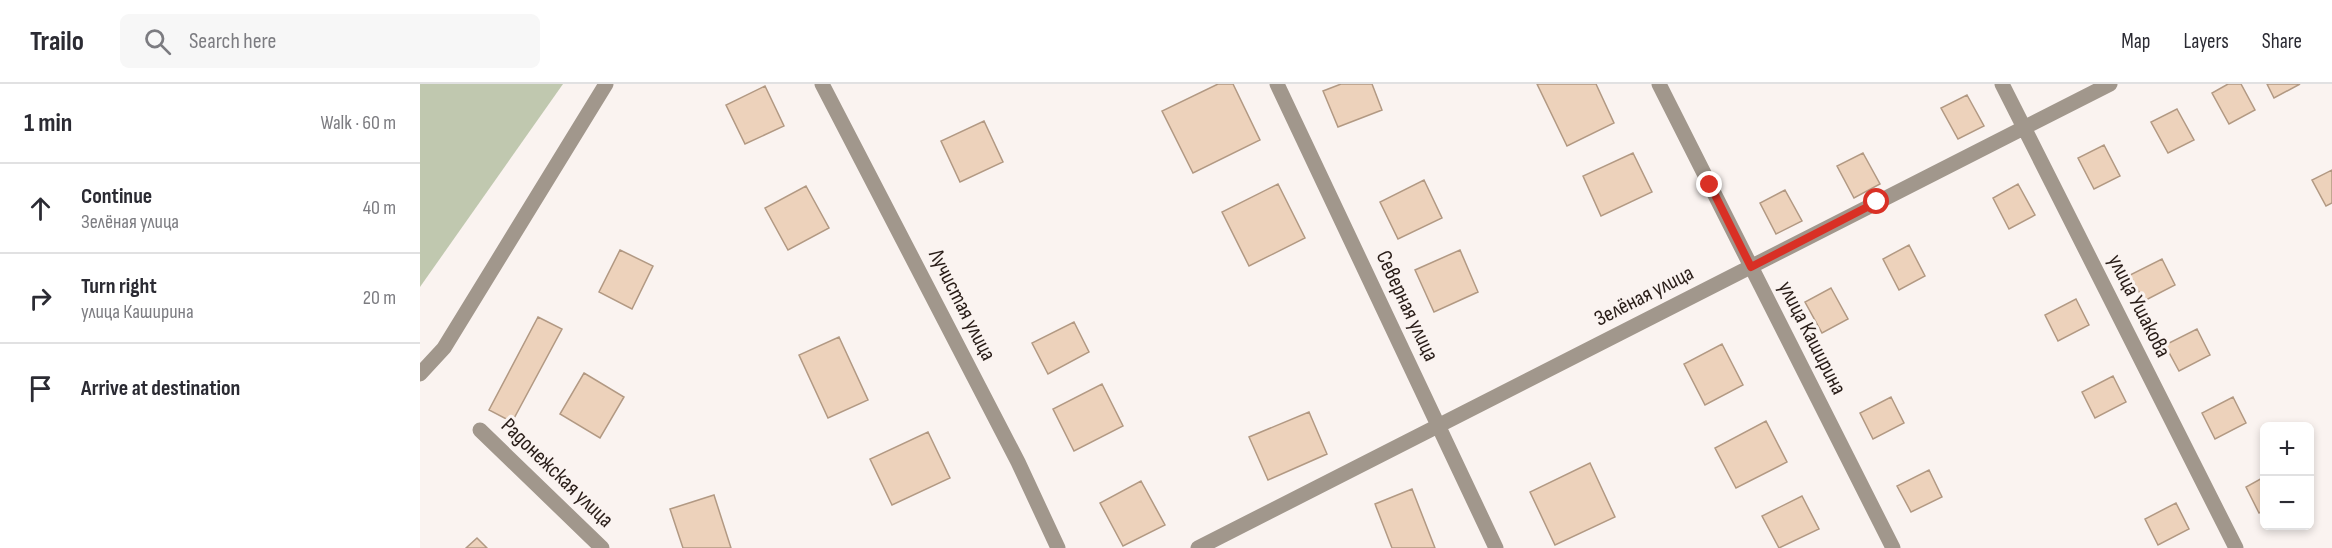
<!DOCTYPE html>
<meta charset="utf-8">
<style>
body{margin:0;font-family:"Sofia Sans Condensed",sans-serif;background:#f7f7f7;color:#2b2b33}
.controls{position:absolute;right:18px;bottom:18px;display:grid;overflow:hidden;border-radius:9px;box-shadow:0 3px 9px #0003}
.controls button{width:54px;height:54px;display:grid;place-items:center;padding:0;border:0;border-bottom:2px solid #e1e1e2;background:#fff;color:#2b2b33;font:30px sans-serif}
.stop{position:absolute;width:18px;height:18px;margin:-14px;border:4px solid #d93025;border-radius:50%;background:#fff}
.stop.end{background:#d93025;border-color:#fff;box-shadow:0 2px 6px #0008}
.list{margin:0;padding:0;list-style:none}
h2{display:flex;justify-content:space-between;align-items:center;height:78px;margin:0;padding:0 24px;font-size:26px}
h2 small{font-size:20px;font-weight:400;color:#7c7c81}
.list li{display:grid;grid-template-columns:39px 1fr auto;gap:18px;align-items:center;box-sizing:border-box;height:90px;padding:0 24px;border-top:2px solid #e1e1e2}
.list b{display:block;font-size:22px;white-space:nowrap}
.list p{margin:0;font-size:20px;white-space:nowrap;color:#7c7c81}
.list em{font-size:20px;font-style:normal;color:#7c7c81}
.icon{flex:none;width:33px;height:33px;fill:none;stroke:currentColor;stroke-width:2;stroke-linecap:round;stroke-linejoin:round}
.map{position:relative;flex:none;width:1912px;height:464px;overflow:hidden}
header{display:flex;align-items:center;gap:36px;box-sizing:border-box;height:84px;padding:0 30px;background:#fff;border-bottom:2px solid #e1e1e2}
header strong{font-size:28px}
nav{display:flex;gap:33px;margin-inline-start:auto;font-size:21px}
.search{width:420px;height:54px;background:#f7f7f7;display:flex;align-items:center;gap:15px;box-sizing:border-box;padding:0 21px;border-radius:9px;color:#7c7c81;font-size:22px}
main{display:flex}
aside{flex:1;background:#fff}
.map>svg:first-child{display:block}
.green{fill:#c0c8af}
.building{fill:#edd2bb;stroke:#b29983;stroke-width:1.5}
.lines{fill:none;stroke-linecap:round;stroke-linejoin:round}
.minor{stroke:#a1978c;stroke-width:15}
.route{stroke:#d93025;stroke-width:8}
.labels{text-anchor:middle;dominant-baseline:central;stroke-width:6;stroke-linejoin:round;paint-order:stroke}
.street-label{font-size:22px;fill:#281c17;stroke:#faf3f0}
</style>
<header>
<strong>Trailo</strong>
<div class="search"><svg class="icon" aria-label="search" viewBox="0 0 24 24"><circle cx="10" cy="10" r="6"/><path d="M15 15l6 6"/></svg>Search here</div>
<nav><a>Map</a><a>Layers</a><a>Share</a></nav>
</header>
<main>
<aside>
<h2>1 min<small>Walk · 60 m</small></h2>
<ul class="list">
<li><svg class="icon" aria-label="ahead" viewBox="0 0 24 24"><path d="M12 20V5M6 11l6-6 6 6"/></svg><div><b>Continue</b><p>Зелёная улица</p></div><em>40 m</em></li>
<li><svg class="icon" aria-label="right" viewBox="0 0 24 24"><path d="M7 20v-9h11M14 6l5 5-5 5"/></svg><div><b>Turn right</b><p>улица Каширина</p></div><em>20 m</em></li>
<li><svg class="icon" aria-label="arrive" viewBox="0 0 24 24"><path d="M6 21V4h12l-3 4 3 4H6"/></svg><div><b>Arrive at destination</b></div></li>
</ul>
</aside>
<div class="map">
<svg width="1912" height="464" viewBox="0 0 1912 464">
<rect width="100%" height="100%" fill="#faf3f0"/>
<path class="green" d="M0,0H143L0,203Z"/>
<path class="building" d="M798,0H813L840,56L773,89L742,27Z
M921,0H952L962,26L918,43L903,7Z
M1117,0H1176L1194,39L1147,62Z
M1808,0H1821L1835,26L1809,40L1792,9Z
M1847,0H1880L1854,14Z
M345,2L364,42L325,60L306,21Z
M1547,11L1564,42L1538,55L1521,24Z
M1757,25L1774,56L1748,69L1731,38Z
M564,37L583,78L540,98L521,57Z
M1684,61L1700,92L1674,105L1658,74Z
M1213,69L1232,108L1181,132L1163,92Z
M1443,69L1460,100L1434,114L1417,82Z
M1912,86V119L1906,122L1892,96Z
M1004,96L1022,134L978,155L960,118Z
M858,100L885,154L829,182L802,128Z
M1598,100L1615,131L1589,145L1573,114Z
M386,102L409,144L368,166L345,124Z
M1365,106L1382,137L1356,150L1340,119Z
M1489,161L1505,192L1479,206L1463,175Z
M200,166L233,182L212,225L179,208Z
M1040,166L1058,208L1014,228L995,186Z
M1742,175L1755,201L1724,217L1710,191Z
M1411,204L1428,235L1402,249L1385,218Z
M1656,215L1669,241L1638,257L1625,231Z
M118,233L142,245L92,338L69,326Z
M654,238L669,268L628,290L612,259Z
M1777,245L1790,271L1759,287L1745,261Z
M419,253L448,316L408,334L379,271Z
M1302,260L1323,301L1285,321L1264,280Z
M164,289L204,313L180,354L140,330Z
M1693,292L1706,318L1675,334L1662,308Z
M682,300L703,342L654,367L633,325Z
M1471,313L1484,339L1453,355L1440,329Z
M1813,313L1826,339L1795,355L1782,329Z
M889,328L907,370L848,396L829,353Z
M1346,337L1367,378L1316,404L1295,364Z
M508,348L530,394L472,421L450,375Z
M1170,379L1195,433L1135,461L1110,408Z
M1509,386L1522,413L1491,428L1477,402Z
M1844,393V426L1839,429L1826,403Z
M721,397L745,441L703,462L680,419Z
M992,405L1015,464H972L955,420Z
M294,411L311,464H263L250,425Z
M1382,412L1399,445L1359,464L1342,432Z
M1756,419L1769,445L1738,461L1725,435Z
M57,454L67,464H46Z"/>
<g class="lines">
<path class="minor" d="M402,0L598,378L638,464
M857,0L1076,464
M1239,0L1473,464
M1582,0L1816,464
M0,290L24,264L186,0
M60,346L182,464
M778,464L1690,0"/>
</g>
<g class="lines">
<path class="route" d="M1290,101L1331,183L1457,118"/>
</g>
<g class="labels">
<g class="street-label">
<text transform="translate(1224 212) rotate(-27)">Зелёная улица</text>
<text transform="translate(542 221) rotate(63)">Лучистая улица</text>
<text transform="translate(987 222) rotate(65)">Северная улица</text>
<text transform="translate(1719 222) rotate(63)">улица Ушакова</text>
<text transform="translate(1392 254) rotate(63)">улица Каширина</text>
<text transform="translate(137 389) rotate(44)">Радонежская улица</text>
</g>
</g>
</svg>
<div class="controls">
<button>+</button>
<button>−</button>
</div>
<div class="stop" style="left:1457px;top:118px"></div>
<div class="stop end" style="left:1290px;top:101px"></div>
</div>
</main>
